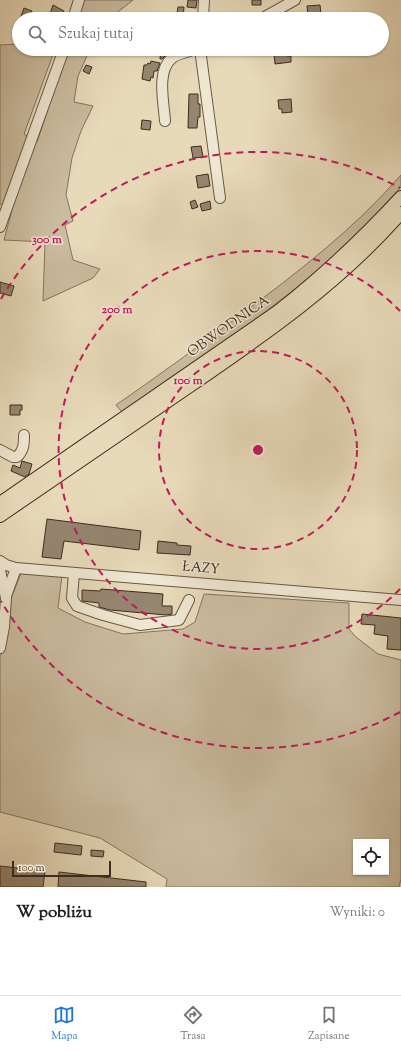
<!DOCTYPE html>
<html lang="pl">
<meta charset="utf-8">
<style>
body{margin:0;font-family:"Sorts Mill Goudy",serif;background:#f6f6f6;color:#202124}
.controls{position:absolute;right:12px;bottom:12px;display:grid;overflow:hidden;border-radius:0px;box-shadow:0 1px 3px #0004}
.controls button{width:36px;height:36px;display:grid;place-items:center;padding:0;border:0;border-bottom:1px solid #e0e0e0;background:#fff;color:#202124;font:20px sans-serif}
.scale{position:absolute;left:12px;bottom:10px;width:99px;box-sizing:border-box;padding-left:4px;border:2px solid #3d2c20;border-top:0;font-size:11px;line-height:14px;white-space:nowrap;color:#3d2c20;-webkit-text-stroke:3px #efe7d2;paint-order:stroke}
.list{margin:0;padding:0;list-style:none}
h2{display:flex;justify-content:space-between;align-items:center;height:52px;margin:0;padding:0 16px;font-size:17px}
h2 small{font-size:13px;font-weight:400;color:#757577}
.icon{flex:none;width:22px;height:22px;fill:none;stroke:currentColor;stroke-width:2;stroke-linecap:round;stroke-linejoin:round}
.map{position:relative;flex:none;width:401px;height:887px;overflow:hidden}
.search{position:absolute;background:#fff;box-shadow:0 1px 3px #0004;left:12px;right:12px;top:12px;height:44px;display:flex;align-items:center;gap:10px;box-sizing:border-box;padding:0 14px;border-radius:22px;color:#757577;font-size:15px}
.sheet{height:108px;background:#fff}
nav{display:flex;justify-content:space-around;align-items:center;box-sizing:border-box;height:56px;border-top:1px solid #e0e0e0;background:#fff;font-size:11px;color:#757577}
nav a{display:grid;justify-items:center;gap:2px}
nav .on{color:#1a73e8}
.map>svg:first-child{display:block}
.green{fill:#cabc9f;stroke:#847460;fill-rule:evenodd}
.building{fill:#958670;stroke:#3d2c20}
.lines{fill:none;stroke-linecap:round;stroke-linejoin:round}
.minor-casing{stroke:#685846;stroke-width:12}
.major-casing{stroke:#3d2c20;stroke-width:14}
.minor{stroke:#efe7d2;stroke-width:10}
.major{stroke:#e7dab9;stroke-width:12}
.ring{fill:none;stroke:#c2185b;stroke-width:2;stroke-dasharray:7 5}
.labels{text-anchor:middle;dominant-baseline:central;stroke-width:3;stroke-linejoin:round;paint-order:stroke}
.street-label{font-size:14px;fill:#3d2c20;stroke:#efe7d2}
.centre{fill:#c2185b;stroke:#efe7d2;stroke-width:2}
.ring-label{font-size:12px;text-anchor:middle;font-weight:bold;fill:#c2185b;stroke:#efe7d2;stroke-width:3;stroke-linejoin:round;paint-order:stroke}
</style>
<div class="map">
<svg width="401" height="887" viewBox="0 0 401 887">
<rect width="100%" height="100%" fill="#e7dab9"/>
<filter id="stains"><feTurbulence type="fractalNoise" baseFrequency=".005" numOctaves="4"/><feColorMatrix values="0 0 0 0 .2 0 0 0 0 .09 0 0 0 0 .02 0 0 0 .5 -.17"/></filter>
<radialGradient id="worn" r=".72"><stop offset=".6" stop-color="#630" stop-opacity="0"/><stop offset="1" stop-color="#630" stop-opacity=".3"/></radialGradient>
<path class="green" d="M83,0H133L109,19H77Z
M19,44V49H55L24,134L37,142L68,49H90L78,76L74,102L93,106L81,131L72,158L66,195L73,221L65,225L73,260L100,269L93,278L43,301L45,242L4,240L12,210L0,204V45Z
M401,175V187C373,218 344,248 312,275C252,325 186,368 122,412L116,405C158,376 199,346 239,316C297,273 354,229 401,175Z
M21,573L62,575L58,608L85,622L123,634L183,629L195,622L204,594L349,603V629L356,637L378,654L401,660V879L399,887H166L167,879L100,838L0,812V656L5,648L10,601ZM356,842H386V872H356Z"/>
<path class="building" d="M188,0H197L196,8L187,7Z
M252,0H261V5H252Z
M53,5L64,11L61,19L49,17Z
M320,5L321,14L308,15L307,6Z
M178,7H184L183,19H173L174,13H177Z
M24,8L32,11L29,19H20Z
M161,49H169V52L162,59H160Z
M286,49L287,56H291V62L275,64L274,54H277V50Z
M151,61L160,63L157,71H154L153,78L151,77L150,81L142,79L144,65H147L148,63L150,64Z
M86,65L92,67L89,74L83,71Z
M189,94H198V104H200V117H198L197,128H188Z
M291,99L292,112L282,113V109H279L278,100Z
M142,120L151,121L150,130L141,129Z
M201,146L203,157L193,158L191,147Z
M208,174L210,186L198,188L196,176Z
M195,200L198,207L192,209L190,202Z
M210,201L211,209L202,211L200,204Z
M0,282L14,286L11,296L0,293Z
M10,405H22V410H20V415H10Z
M22,461L32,464L29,474L25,477L11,471L13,465L20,468Z
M47,519L141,531L139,550L64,541L61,559L42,557Z
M158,541L177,543V545L191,546L190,555L157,553Z
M101,589L163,594L162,606H172V614L166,615L110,610L99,607V603L82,601V590L100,591Z
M362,614L401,618V650L387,649L388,636L374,634L375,625L361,624Z
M55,843L82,846L81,855L54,852Z
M91,850L104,851L103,857L91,856Z
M0,866L45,871L43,887H0Z
M59,872L146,882V887H58Z"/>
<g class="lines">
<g class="minor-casing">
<path id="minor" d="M73,19L79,0
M203,19L204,0
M261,19L295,0
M200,49L220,198
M165,121C164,103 156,71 172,58C177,54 190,51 196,49
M0,227L64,49
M0,450L13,457H17C24,450 24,444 24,435
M0,561L6,565L16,568L401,600
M0,570L6,598L4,627L0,648
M74,573L72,598L77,606L103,615L140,625L179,620L189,600
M6,596L16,568"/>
</g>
<g class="major-casing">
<path id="major" d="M0,503L277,312C322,277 362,239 401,197
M0,516C62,474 124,431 187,388C263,336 340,283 401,213"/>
</g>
<use href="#minor" class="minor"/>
<use href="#major" class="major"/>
</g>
<g class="ring">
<circle cx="258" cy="450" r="99"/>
<path d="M400 589A199 199 0 1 1 400 311"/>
<path d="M400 712A298 298 0 0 1 1 601M1 299A298 298 0 0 1 400 188"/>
</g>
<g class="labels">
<g class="street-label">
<text transform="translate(229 327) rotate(-35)">OBWODNICA</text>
<text transform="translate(201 569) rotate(5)">ŁAZY</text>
</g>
</g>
<circle cx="258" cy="450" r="6" class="centre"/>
<g class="ring-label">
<text x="47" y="243">300 m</text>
<text x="117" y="313">200 m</text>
<text x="188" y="384">100 m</text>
</g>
<rect width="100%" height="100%" filter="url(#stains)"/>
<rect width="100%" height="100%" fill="url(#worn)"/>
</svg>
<div class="controls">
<button><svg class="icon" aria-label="locate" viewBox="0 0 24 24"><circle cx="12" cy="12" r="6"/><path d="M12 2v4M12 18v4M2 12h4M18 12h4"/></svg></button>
</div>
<div class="scale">100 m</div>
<div class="search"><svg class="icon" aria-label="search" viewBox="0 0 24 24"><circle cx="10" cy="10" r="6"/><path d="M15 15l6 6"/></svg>Szukaj tutaj</div>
</div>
<section class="sheet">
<h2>W pobliżu<small>Wyniki: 0</small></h2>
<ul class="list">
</ul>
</section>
<nav>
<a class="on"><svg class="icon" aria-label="map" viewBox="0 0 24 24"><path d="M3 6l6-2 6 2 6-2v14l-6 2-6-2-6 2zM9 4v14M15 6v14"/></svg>Mapa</a>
<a><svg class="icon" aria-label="directions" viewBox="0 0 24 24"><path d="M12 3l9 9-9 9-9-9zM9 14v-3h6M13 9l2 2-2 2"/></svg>Trasa</a>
<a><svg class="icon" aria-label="saved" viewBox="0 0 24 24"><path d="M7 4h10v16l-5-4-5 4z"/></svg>Zapisane</a>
</nav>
